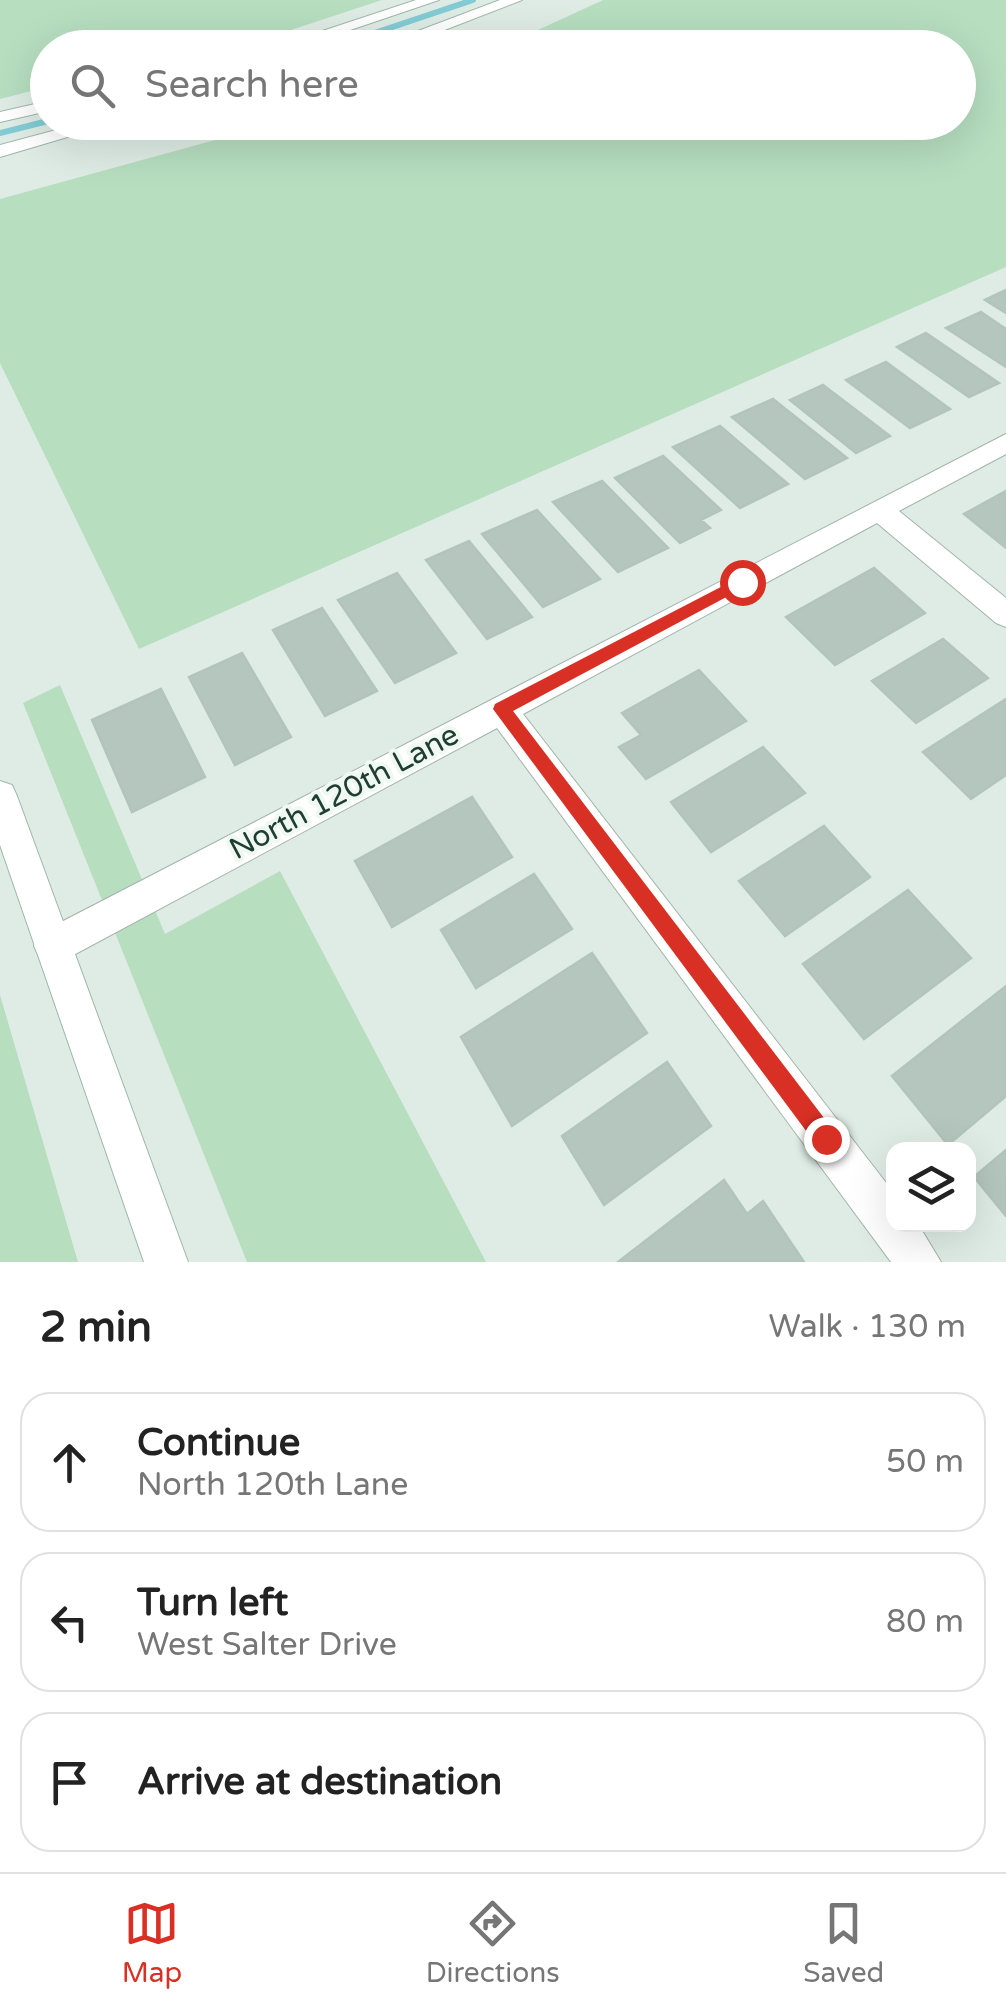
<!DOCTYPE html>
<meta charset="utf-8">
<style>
body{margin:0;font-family:"Varela Round",sans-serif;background:#f2f2f2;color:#222}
.controls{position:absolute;right:30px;bottom:30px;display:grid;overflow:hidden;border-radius:20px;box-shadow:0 10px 40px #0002}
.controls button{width:90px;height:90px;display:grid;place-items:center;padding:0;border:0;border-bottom:2px solid #e0e0e0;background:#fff;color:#222;font:50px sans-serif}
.stop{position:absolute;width:30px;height:30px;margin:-22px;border:8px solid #d93025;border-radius:50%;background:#fff}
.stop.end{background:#d93025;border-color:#fff;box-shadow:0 2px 10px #0008}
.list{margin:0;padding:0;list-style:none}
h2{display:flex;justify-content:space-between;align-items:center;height:130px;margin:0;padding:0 40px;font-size:42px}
h2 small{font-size:32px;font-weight:400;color:#767676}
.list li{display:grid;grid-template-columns:65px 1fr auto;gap:30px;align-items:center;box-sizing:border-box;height:140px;margin:0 20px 20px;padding:0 20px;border:2px solid #e0e0e0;border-radius:30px}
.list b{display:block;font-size:38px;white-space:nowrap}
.list p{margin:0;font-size:32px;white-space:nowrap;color:#767676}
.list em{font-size:32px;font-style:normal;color:#767676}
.icon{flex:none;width:55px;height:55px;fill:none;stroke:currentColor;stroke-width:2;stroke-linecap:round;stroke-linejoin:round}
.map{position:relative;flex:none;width:1006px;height:1262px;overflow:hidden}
.search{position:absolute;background:#fff;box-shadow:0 10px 40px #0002;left:30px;right:30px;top:30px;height:110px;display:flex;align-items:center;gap:25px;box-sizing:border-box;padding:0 35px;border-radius:55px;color:#767676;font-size:38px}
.sheet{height:610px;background:#fff}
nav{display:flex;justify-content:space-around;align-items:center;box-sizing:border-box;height:140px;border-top:2px solid #e0e0e0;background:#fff;font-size:28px;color:#767676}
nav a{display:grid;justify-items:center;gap:5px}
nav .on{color:#d93025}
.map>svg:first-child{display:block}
.green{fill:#b6debf}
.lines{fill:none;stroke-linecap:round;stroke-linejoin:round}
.stream{stroke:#83ccd5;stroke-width:6}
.building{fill:#b4c6be;stroke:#b1c5bc;stroke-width:2.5}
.street-casing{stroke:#a2b4ac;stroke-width:2}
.secondary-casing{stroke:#9db8ad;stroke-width:2}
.street{fill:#fff;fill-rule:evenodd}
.secondary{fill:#fff;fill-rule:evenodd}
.route{fill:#d93025}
.labels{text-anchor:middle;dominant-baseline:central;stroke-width:8;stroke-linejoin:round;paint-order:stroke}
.street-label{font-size:30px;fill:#1f3d33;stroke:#f0f8f3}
</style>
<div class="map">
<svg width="1006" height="1262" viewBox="0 0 1006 1262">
<rect width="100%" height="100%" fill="#dfece5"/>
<path class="green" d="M0,0H382L291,30L215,47L48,48L47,87L0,99Z
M603,0H1006V267L139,649L0,363V199L277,123L958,122V48L501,47Z
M60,685L165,934L280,871L486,1262H247L23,703Z
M0,995L78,1262H0Z"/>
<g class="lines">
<path class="stream" d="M330,48L473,0
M0,133L48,121"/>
</g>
<path class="building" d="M1006,290V313L985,300Z
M981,312L1006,329V367L946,328Z
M926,333L999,383L969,397L897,347Z
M886,362L950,409L910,428L846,380Z
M823,385L890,436L856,453L790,400Z
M773,399L847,458L805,479L732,417Z
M720,426L788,484L740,508L673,447Z
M663,456L721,510L701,520L710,528L680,543L615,478Z
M602,481L668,548L618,572L553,502Z
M1006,491V548L964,514Z
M537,510L600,579L543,607L482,534Z
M469,541L532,617L487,639L426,560Z
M874,568L925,613L835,665L786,617Z
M397,573L456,653L395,683L338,600Z
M322,608L377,691L325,716L273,630Z
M943,639L988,678L916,723L872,681Z
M242,653L291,737L235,765L189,677Z
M699,670L746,721L646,779L619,747L641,735L622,713Z
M161,689L205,777L132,812L92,720Z
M1006,699V775L971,799L923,752Z
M763,747L805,793L711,852L671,802Z
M472,797L512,857L392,927L355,861Z
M824,826L870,877L785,936L739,881Z
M534,874L572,929L476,988L441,930Z
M908,890L971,958L864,1039L803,964Z
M592,953L647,1033L512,1126L461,1037Z
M1006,986V1096L948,1145L892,1076Z
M667,1062L711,1126L604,1205L562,1136Z
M1006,1150V1216L974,1177Z
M724,1180L747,1214L763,1201L804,1262H618Z"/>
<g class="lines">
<g class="street-casing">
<path id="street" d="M1006,434V454L899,511L1006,598V627L996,623L877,523L523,714L894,1193V1224H918L941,1262H891L497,728L66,959L53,964L40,959L34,946L40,933Z"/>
</g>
<g class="secondary-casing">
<path id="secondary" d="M416,0H439L297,48H271Z
M500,0H522L398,48H373Z
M48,101V111L0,122V112Z
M86,122H118L0,157V145Z
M0,781L12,785L17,796L188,1262H144L0,845Z"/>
</g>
<use href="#street" class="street"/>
<use href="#secondary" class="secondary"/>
</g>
<path class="route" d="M742,576L747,578V586L513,711L834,1131L837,1139L834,1147L826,1150L818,1147L493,709L495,704Z"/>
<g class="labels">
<g class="street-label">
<text transform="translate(344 792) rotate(-28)">North 120th Lane</text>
</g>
</g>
</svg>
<div class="controls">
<button><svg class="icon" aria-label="layers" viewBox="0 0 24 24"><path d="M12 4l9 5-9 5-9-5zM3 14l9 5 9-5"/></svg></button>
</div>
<div class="stop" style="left:742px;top:582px"></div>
<div class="stop end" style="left:826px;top:1139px"></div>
<div class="search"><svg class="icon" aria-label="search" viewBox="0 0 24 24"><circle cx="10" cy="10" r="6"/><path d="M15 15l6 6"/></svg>Search here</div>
</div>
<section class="sheet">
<h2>2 min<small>Walk · 130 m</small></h2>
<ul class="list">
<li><svg class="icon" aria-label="ahead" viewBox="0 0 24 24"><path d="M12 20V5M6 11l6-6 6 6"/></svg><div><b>Continue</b><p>North 120th Lane</p></div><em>50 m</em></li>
<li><svg class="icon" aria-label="left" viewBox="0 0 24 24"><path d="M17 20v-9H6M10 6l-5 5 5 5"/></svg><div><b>Turn left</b><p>West Salter Drive</p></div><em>80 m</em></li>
<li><svg class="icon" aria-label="arrive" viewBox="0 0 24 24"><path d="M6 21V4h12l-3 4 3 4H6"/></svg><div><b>Arrive at destination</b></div></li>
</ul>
</section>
<nav>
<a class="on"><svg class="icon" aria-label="map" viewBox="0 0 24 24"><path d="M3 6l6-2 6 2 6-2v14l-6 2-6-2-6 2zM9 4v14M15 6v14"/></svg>Map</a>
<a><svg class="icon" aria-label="directions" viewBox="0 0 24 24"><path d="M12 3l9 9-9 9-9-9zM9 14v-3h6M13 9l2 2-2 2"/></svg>Directions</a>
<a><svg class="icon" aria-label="saved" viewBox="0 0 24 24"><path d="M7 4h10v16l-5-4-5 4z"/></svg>Saved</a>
</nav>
